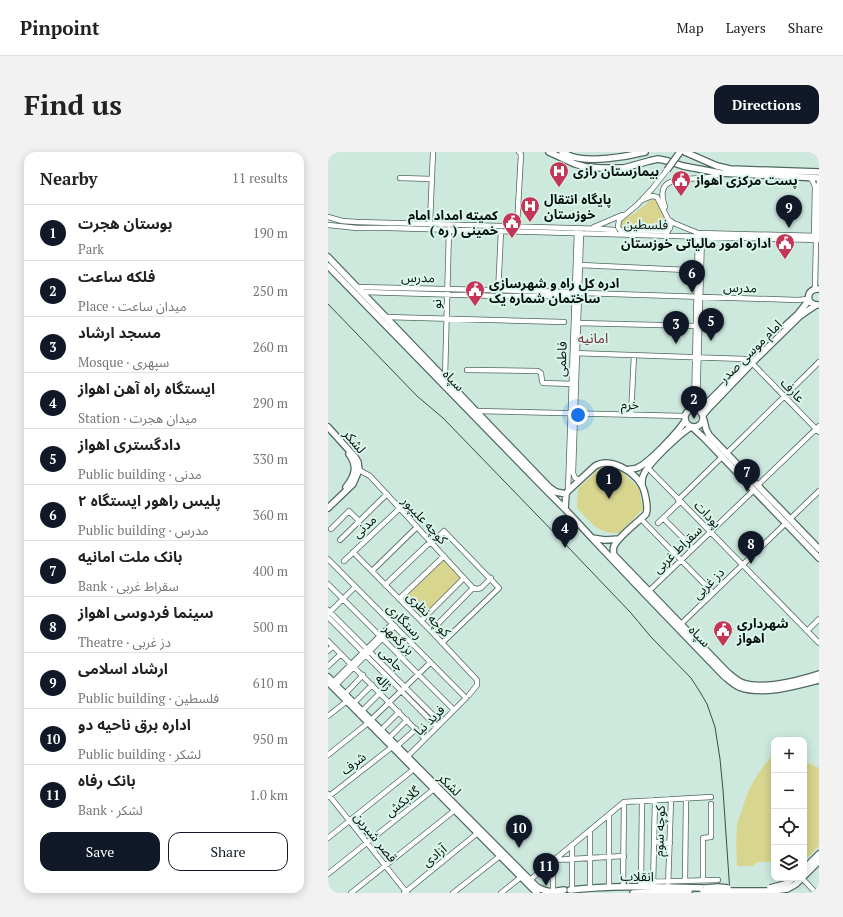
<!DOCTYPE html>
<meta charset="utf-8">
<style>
body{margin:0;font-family:"PT Serif","Noto Sans Arabic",serif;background:#f2f2f2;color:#222}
.controls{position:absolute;right:12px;bottom:12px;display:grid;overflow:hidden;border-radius:8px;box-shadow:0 2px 10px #0003}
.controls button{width:36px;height:36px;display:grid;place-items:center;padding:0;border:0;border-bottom:1px solid #e0e0e0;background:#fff;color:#222;font:20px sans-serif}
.you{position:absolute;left:250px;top:263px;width:14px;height:14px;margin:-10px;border:3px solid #fff;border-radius:50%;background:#1a73e8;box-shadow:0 0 0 6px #1a73e833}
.badge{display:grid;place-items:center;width:26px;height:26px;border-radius:50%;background:#111827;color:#fff;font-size:13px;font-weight:700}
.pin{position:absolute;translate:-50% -33px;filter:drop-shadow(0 1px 2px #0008)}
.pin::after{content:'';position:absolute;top:21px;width:14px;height:12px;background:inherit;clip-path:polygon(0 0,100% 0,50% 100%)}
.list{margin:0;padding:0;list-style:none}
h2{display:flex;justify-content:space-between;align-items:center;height:52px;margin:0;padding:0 16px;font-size:17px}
h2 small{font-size:13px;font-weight:400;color:#767676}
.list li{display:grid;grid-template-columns:26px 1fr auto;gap:12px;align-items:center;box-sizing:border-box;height:56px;padding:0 16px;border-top:1px solid #e0e0e0}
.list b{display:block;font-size:15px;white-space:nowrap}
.list p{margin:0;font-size:13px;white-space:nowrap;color:#767676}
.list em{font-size:13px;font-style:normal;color:#767676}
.actions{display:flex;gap:8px;padding:12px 16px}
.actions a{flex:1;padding:9px 0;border:1px solid #111827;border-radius:12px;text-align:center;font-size:14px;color:#111827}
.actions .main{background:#111827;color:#fff}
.icon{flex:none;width:22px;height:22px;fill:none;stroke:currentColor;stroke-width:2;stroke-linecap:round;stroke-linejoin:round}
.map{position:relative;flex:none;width:491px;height:741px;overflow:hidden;border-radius:12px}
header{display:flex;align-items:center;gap:24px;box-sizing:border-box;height:56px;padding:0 20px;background:#fff;border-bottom:1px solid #e0e0e0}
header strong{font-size:19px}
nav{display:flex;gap:22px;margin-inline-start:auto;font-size:14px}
.intro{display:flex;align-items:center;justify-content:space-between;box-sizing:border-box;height:96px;padding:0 24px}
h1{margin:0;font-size:28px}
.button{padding:10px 18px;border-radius:12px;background:#111827;color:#fff;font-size:14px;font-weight:700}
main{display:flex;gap:24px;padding:0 24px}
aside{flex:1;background:#fff;border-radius:12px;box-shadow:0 2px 10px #0003}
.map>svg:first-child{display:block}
.green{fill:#d8d58e}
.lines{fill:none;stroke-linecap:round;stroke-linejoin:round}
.minor-casing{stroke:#50685e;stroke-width:6}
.major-casing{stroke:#50685e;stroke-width:8}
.minor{stroke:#fff;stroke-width:4.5}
.major{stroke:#fff;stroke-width:5.5}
.rail{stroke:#3e4c46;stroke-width:1}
.major-bridge-casing{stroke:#50685e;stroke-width:8;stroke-linecap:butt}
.major-bridge{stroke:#fff;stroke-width:5.5}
.labels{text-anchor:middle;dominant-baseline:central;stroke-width:4;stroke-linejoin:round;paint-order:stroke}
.poi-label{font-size:13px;font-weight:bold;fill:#060f0b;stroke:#daf6ea;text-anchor:start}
.street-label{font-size:13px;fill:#060f0b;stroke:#daf6ea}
.neighbourhood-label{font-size:14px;fill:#762f3b;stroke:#daf6ea}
</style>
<header>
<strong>Pinpoint</strong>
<nav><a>Map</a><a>Layers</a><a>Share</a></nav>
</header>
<div class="intro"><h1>Find us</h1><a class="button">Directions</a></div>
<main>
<aside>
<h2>Nearby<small>11 results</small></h2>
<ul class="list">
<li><span class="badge">1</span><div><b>بوستان هجرت</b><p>Park</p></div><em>190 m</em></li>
<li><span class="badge">2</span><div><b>فلکه ساعت</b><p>Place · میدان ساعت</p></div><em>250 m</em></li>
<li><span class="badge">3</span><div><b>مسجد ارشاد</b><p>Mosque · سپهری</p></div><em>260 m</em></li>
<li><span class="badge">4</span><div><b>ایستگاه راه آهن اهواز</b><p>Station · میدان هجرت</p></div><em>290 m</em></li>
<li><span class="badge">5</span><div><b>دادگستری اهواز</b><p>Public building · مدنی</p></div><em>330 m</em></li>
<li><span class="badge">6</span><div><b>پلیس راهور ایستگاه ۲</b><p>Public building · مدرس</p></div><em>360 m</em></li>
<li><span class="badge">7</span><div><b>بانک ملت امانیه</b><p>Bank · سقراط غربی</p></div><em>400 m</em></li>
<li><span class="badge">8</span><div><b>سینما فردوسی اهواز</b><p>Theatre · دز غربی</p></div><em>500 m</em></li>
<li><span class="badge">9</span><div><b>ارشاد اسلامی</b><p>Public building · فلسطین</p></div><em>610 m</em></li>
<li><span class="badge">10</span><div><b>اداره برق ناحیه دو</b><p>Public building · لشکر</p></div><em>950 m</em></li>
<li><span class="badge">11</span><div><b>بانک رفاه</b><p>Bank · لشکر</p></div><em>1.0 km</em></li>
</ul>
<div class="actions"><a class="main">Save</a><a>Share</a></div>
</aside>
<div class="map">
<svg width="491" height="741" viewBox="0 0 491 741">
<rect width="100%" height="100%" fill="#cde9dd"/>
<path class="green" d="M324,46H328C332,55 334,63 340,72V74C324,76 306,79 292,73V70L294,68L307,61L317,53Z
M272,316L294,320L311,336L315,357L291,381C269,382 263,370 249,356L250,337Z
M115,407L133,427L94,465L75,446Z
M446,602V710H430L425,714H409C408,700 408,687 409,673C410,668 412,663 414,658C420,636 430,619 446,602Z
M476,609L491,616V694L478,707H476Z"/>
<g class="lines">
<g class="minor-casing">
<path id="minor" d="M482,25L485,30L487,35L486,84
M72,26L104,27
M314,48L324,44L329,45L340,67L343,70L370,81L491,84
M337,55C322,14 375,34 392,21
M0,65L14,69L29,70L274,77L286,78L288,82
M102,71L105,0
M0,73L29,76H61L491,88
M189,74L193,2L191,0
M266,75L294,63
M292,78L340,79
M298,83L292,78L290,75L291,68L309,53L324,37L339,18
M337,83L342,76L343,69
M489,83L490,35L491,30
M252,113L359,118
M29,135L243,140L247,142
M487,137L488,88
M34,140L170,144H243L247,142L255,141L469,148L481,147
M170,141L173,79
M58,165L236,170
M250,171L368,174
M245,201L417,207L422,209L491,280
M139,218L210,219L213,221L214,229L215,231L246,232
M117,226L121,77
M366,255L370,82
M369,257L374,83
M148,259L357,264
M303,263L306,203
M399,301L491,210
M320,316L491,491
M31,318L42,324L145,436
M252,328L247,326L245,321L253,81
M430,333L491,274
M240,339L249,78
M350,348L394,305
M335,366L365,396
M313,367L385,441
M462,367L491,339
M330,371L352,350
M3,377L21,359L31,369
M12,388L59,342
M25,400L103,479L149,528V533L141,543
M0,407L138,546L79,605
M16,409L72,356
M44,419L89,375
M0,432L126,558
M57,433L99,393L104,391L116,379L171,436L114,491
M145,436L149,437L153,436L163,426
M321,439L426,338
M71,447L116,404
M0,458L113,571
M1,461L27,435
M0,465L109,575
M93,469L136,426
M353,472L458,371
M103,479L145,436
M479,479L491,467
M0,489L97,587
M0,499L5,494
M0,514L13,502
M5,530L64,472
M8,533L67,474
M17,542L35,523
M26,551L44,533
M34,559L52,541
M0,564L19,549
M43,568L102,511
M53,578L71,560
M61,586L79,568
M69,594L88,577
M0,603L40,571
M0,642L79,741
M0,645L64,595
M262,678V736
M0,686L86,617
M326,690L342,691
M244,694V738
M226,708L296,704
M0,722L106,637
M474,726L488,741
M202,728L296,650L383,645
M357,728L358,647
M375,728V686L383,685V652
M313,730L314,649
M281,735V663
M295,735L296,650
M312,735L313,730L390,728
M325,735L327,648
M340,736L343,647
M225,740V709
M23,741L127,658
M76,741L152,679
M125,741L172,704
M173,741L193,725"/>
</g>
<g class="major-casing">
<path id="major" d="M221,0L247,12L258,15L274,16H296L321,9L330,7L340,9L355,14L392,21L491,26
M234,0C237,1 239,3 242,4C261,11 297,5 317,0
M357,0L389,14L402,17L491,20
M0,105L221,335L228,340L238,342
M0,114L217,337L237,357
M491,153C477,154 477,136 491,137
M457,174L470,162L481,148
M357 266a9 9 0 1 1 18 0a9 9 0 1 1-18 0Z
M372,258L422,208
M375,263L380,257L424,211L472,164L488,153
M376,268L378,277L381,283L491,397
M0,275L27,305L30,310L31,318L25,332L0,356
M364,275L376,286L491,406
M299,318C302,317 306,317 309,316C321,311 350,280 357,269
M314,333C314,330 314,326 315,324C320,311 352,282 363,275
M18,335C27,324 30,314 21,302
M264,386L318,443L396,524C401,528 405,532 411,535C434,544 468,534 491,528
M291,387L277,388L264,386L237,357L238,342L240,339L267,314C282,305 305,319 313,332C316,336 317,342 318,347C319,353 320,357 318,362C309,371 292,383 286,394C285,397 285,399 286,403L399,520C404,524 409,529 415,531C437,538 469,529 491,522
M0,525L209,735C220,741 224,740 236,738
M0,530L209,741
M476,717L491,702
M476,724L491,709
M457,732L466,726
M459,737L468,732L474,726
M242,738C286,733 331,735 376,736
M305,741L361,739"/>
</g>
<use href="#minor" class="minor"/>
<use href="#major" class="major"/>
<path class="rail" d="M0,152L89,244L115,266L239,394L303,461L323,485L363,526L372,540L379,552L387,575L392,607L395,638L402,741"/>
<g class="major-bridge-casing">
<path id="major-bridge" d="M339,18L352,0
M378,736L390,735L400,736
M442,736L457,732
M375,739H445L459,737"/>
</g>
<use href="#major-bridge" class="major-bridge"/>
</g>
<defs>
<g id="hospital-pin" transform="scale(1)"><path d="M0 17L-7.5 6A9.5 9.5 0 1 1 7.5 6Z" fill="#c53556" stroke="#daf6ea"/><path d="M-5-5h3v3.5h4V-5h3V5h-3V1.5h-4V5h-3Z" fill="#fff"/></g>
<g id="civic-pin" transform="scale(1)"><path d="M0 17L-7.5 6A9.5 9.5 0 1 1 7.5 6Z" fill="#c53556" stroke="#daf6ea"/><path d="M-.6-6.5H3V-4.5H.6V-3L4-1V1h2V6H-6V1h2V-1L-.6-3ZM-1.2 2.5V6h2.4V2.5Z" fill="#fff"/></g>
</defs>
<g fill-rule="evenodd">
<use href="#hospital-pin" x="231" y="19"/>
<use href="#civic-pin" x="353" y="28"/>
<use href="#hospital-pin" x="202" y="54"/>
<use href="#civic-pin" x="184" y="70"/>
<use href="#civic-pin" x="457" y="91"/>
<use href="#civic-pin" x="147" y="138"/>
<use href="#civic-pin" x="395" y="478"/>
</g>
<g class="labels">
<g class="poi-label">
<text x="245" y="19">بیمارستان رازی</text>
<text x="367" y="28">پست مرکزی اهواز</text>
<text x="216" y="47">پایگاه انتقال<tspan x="216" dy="15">خوزستان</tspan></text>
<text x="170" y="63" text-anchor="end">کمیته امداد امام<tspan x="170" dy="15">خمینی ( ره )</tspan></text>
<text x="443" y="91" text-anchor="end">اداره امور مالیاتی خوزستان</text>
<text x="161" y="131">ادره کل راه و شهرسازی<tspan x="161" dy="15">ساختمان شماره یک</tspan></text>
<text x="409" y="471">شهرداری<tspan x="409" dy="15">اهواز</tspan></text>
</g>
<g class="street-label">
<text transform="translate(318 72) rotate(1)">فلسطین</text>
<text transform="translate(90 125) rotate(1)">مدرس</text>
<text transform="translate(412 135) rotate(2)">مدرس</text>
<text transform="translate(108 152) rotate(-88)">نو</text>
<text transform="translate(422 199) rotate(-45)">امام موسی صدر</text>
<text transform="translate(233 207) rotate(-88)">فاطمی</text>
<text transform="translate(126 228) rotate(46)">سپاه</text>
<text transform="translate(465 238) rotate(46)">عارف</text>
<text transform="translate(302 252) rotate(1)">خرم</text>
<text transform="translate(27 289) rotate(51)">لشکر</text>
<text transform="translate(380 362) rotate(46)">پودات</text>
<text transform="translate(97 368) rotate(47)">کوچه علیپور</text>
<text transform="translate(36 374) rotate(-43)">مدنی</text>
<text transform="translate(349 397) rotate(-44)">سقراط غربی</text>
<text transform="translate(380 431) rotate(-44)">دز غربی</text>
<text transform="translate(101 462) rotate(46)">کوچه نظری</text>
<text transform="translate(77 469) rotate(45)">رستگاری</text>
<text transform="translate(372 484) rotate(46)">سپاه</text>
<text transform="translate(71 487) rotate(45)">بزرگمهر</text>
<text transform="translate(64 507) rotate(45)">جامی</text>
<text transform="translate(56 530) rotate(46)">ژاله</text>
<text transform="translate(101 568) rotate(-45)">فرید نیا</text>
<text transform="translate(25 611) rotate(-38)">شرف</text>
<text transform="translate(122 632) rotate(45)">لشکر</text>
<text transform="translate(74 649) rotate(-38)">گلابکش</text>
<text transform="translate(331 679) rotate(-88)">کوچه سوم</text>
<text transform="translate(48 685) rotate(51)">قصر شیرین</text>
<text transform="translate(106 703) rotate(-39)">آزادی</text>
<text x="309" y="724">انقلاب</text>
</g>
<g class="neighbourhood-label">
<text x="265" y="185">امانیه</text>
</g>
</g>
</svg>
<div class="controls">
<button>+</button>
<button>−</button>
<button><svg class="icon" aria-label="locate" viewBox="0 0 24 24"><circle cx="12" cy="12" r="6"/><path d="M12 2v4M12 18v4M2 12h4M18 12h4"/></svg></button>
<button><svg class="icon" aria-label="layers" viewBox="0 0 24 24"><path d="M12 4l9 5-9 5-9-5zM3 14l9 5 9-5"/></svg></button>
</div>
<div class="you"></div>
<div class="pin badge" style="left:281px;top:347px">1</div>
<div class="pin badge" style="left:366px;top:267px">2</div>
<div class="pin badge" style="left:348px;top:192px">3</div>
<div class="pin badge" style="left:237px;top:396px">4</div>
<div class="pin badge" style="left:383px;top:189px">5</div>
<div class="pin badge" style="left:364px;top:141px">6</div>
<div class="pin badge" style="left:419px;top:340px">7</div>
<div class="pin badge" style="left:423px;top:412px">8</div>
<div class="pin badge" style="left:461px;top:76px">9</div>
<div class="pin badge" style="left:191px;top:696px">10</div>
<div class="pin badge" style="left:218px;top:734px">11</div>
</div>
</main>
